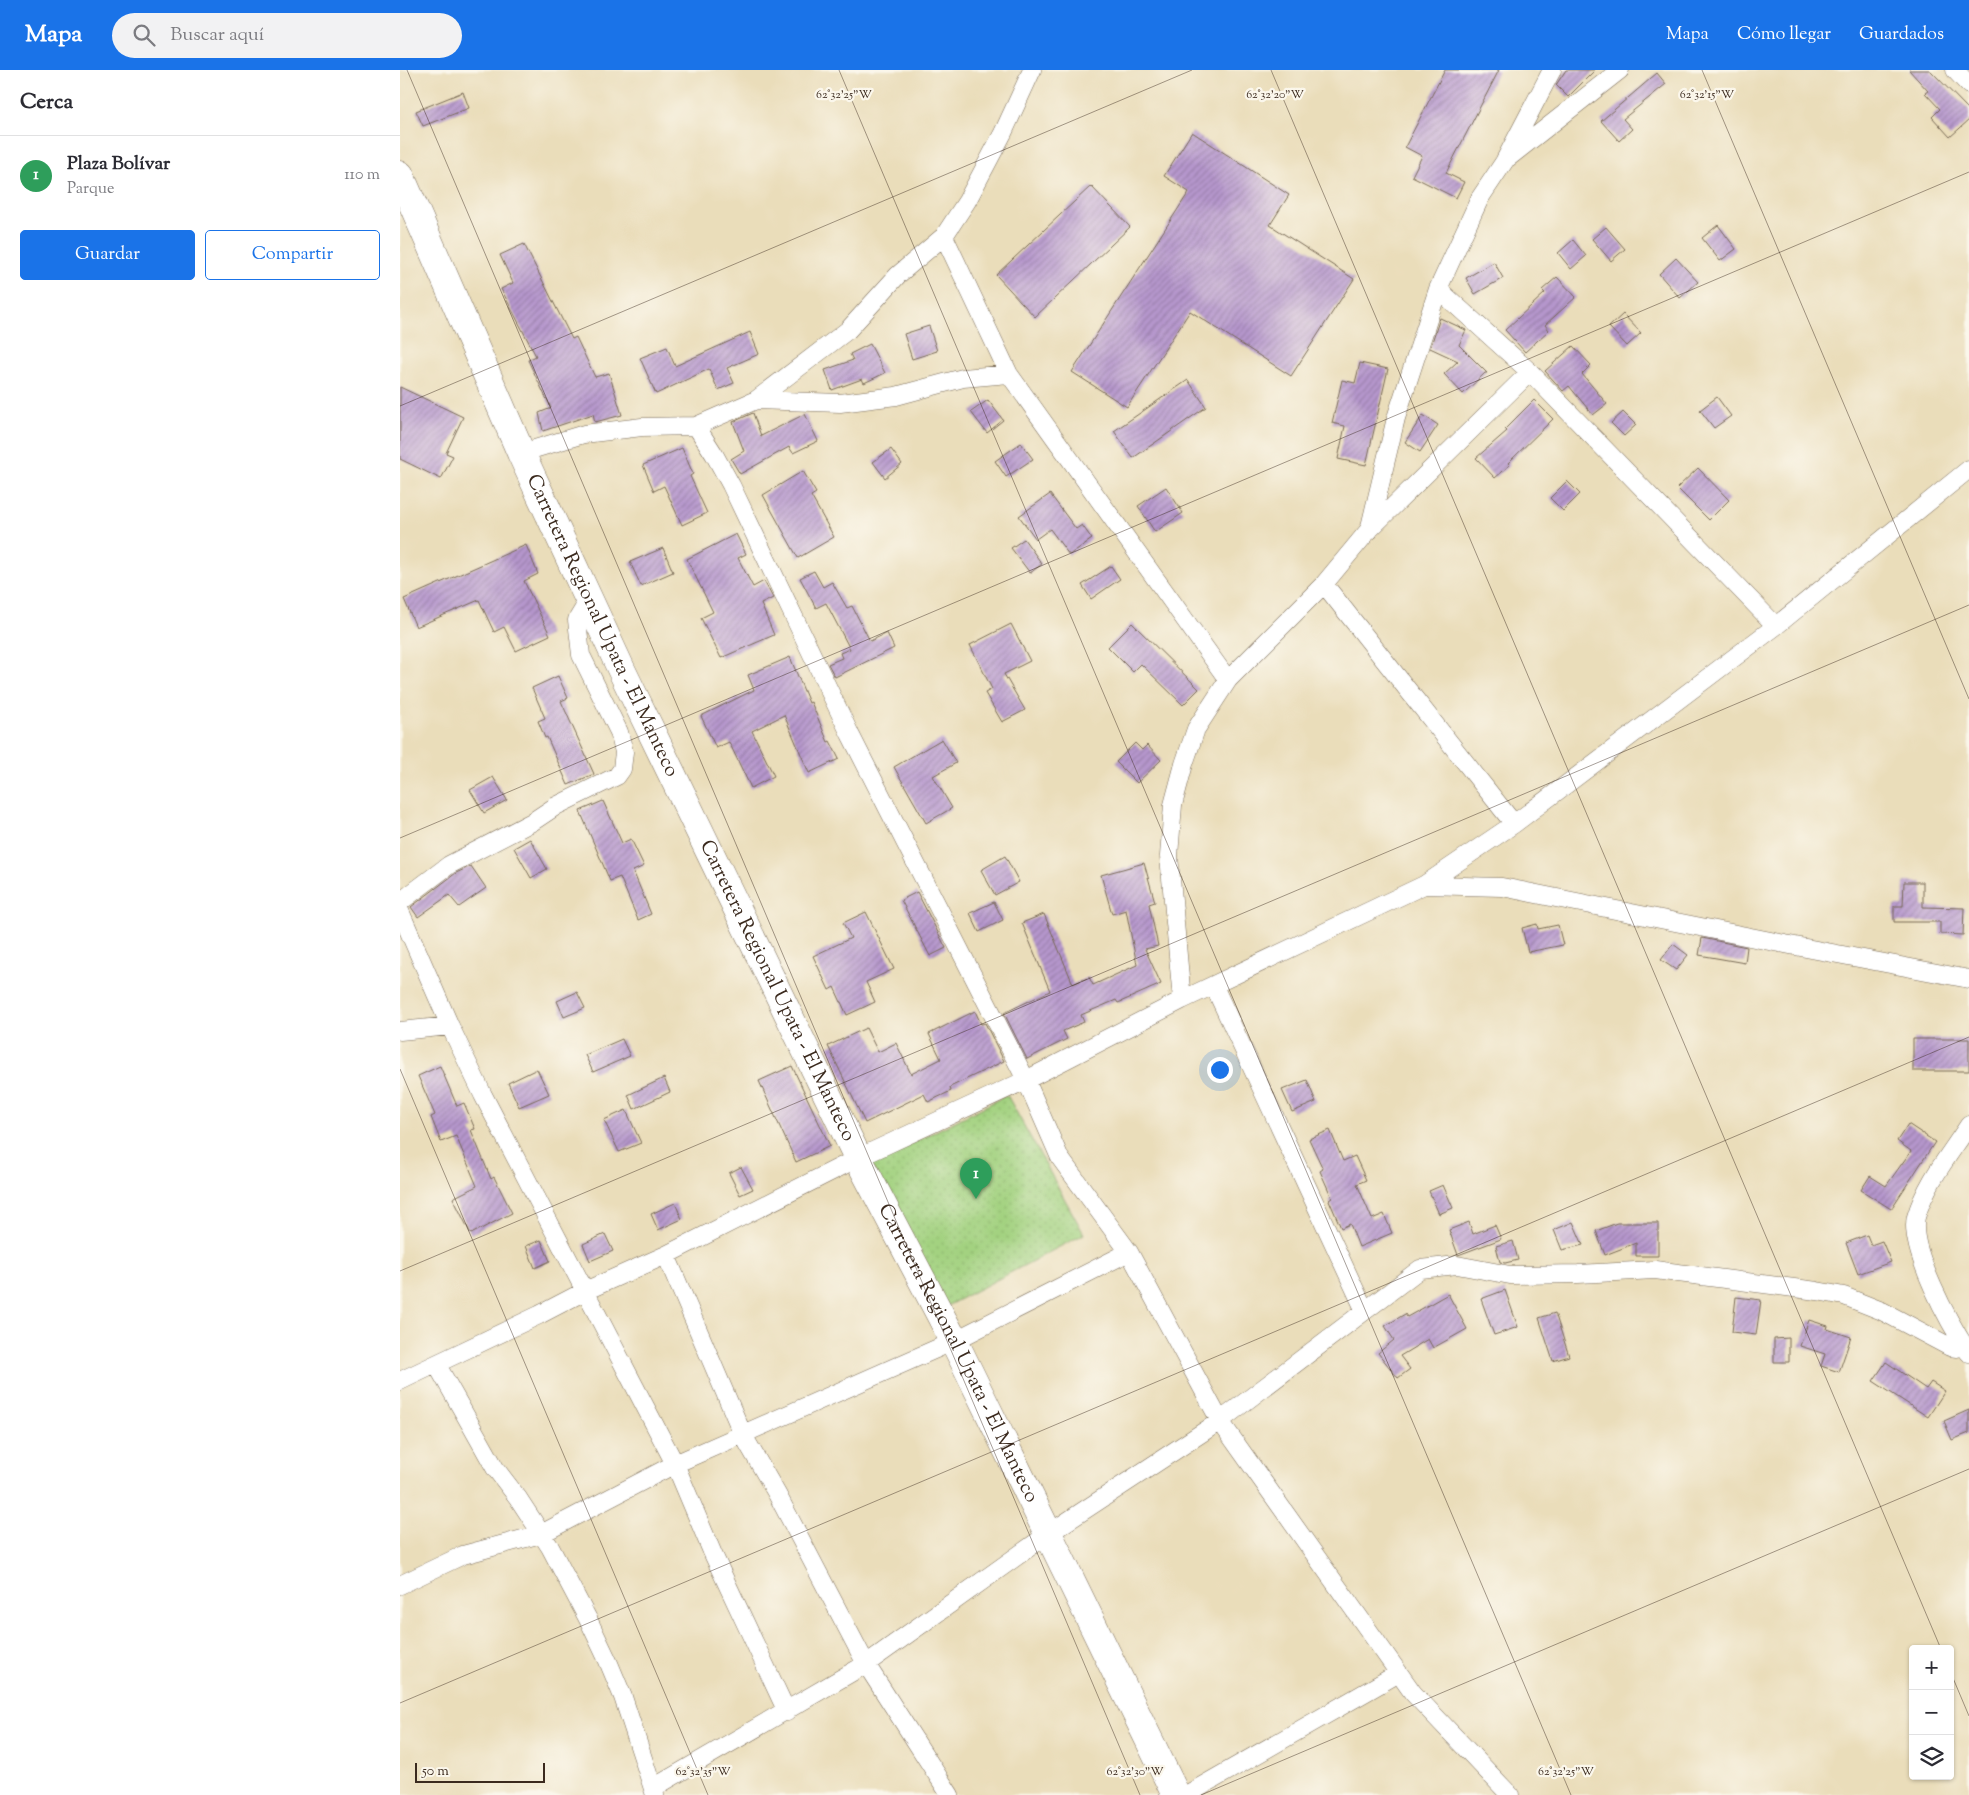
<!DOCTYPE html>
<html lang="es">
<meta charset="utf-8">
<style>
body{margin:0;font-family:"Sorts Mill Goudy",serif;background:#f2f2f3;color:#2b2b33}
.controls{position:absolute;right:15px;bottom:15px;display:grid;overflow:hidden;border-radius:5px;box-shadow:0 1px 4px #0004}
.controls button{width:45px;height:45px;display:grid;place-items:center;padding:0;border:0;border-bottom:1px solid #e1e1e2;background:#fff;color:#2b2b33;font:25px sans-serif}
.scale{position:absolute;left:15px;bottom:12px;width:130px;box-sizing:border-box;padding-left:5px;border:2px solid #3b2a1e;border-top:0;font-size:14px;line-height:18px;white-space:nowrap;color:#3b2a1e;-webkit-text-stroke:4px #fbf7ec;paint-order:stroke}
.you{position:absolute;left:819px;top:999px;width:18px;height:18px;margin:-12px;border:4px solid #fff;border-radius:50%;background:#1a73e8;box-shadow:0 0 0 8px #1a73e833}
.badge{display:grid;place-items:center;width:32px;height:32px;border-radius:50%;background:#1a73e8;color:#fff;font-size:16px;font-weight:700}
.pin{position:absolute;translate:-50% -41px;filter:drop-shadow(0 1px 2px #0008)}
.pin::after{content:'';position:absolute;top:26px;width:18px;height:15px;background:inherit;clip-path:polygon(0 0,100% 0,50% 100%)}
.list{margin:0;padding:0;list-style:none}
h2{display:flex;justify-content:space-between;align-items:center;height:65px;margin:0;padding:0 20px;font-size:21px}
h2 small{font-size:16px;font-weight:400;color:#7c7c81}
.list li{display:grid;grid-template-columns:32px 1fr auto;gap:15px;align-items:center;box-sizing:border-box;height:80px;padding:0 20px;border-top:1px solid #e1e1e2}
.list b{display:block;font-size:19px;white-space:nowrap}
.list p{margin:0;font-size:16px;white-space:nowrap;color:#7c7c81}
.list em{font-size:16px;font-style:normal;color:#7c7c81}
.actions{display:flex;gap:10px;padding:15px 20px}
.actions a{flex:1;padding:11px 0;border:1px solid #1a73e8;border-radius:5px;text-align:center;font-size:18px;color:#1a73e8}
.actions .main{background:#1a73e8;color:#fff}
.icon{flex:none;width:28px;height:28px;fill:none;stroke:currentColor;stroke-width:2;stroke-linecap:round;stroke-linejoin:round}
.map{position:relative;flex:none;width:1569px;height:1725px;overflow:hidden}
header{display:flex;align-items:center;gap:30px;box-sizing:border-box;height:70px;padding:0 25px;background:#1a73e8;color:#fff}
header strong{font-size:24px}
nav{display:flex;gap:28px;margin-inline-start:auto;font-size:18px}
.search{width:350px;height:45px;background:#f2f2f3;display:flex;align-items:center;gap:12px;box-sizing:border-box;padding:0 18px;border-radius:28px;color:#7c7c81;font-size:19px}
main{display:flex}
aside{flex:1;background:#fff}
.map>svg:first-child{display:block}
.green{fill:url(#green-dots);stroke:#6f7e4f}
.building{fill:url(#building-hatch)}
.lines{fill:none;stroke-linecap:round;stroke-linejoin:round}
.street-casing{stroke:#786955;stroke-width:19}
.primary-casing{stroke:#786955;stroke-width:29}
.street{stroke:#fff;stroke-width:18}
.primary{stroke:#fff;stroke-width:28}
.ticks{fill:none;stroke:#3b2a1e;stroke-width:1;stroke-opacity:0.45}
.labels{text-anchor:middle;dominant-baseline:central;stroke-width:4.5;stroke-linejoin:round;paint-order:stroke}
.street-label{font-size:20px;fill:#3b2a1e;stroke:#fbf7ec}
.ticks-label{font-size:12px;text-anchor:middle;fill:#3b2a1e;stroke:#fbf7ec;stroke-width:4.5;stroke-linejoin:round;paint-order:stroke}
</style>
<header>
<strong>Mapa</strong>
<div class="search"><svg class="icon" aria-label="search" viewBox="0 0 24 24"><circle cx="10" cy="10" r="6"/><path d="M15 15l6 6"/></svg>Buscar aquí</div>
<nav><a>Mapa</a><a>Cómo llegar</a><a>Guardados</a></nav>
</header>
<main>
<aside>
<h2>Cerca<small></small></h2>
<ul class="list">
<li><span class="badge" style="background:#2e9e5b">1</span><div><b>Plaza Bolívar</b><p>Parque</p></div><em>110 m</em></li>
</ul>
<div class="actions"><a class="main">Guardar</a><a>Compartir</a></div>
</aside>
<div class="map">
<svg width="1569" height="1725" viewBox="0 0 1569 1725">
<defs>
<pattern id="green-dots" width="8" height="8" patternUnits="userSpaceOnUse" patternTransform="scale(1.25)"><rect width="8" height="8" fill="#a3d280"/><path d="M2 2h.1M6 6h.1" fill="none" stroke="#8db46e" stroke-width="1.8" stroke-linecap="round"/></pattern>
<pattern id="building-hatch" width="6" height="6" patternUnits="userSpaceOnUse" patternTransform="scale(1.25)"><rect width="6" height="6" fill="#b697cd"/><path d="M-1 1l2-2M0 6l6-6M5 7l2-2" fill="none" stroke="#957ba6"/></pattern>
</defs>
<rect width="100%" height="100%" fill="#fbf7ec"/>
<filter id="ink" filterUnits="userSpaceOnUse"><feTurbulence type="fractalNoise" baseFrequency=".02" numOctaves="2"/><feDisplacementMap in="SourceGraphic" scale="10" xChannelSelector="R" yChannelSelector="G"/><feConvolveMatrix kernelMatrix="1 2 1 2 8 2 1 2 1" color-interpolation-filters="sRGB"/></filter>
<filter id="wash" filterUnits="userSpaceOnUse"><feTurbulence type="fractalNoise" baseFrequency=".0096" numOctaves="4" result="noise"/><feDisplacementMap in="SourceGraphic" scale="20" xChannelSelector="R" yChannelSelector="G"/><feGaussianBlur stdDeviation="1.12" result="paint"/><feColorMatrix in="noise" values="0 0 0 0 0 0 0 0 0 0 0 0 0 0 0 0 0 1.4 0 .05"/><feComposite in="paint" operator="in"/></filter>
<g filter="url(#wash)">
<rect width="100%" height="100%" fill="#eaddba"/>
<path class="green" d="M607,1025L684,1164L543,1238L471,1094Z"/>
<g id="blocks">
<path class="building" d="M1045,0H1099L1046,103L1064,112L1056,128L1012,106L1022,86L1005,77Z
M1166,0H1195L1168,27L1156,15Z
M1509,0H1530L1569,40V50L1550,67L1532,47L1540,39L1525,23L1528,21Z
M1257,3L1266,14L1223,49L1232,59L1219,71L1201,51Z
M63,22L69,38L23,56L16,41Z
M792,62L889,125L870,155L954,209L891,306L790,241L727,337L672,302L789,122L764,106Z
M691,116L730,157L635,247L596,205Z
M1318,155L1336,179L1320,191L1302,168Z
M1206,157L1225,179L1211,191L1192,169Z
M1173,170L1186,186L1171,199L1158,183Z
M124,174L172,269L176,267L195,307L209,303L222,345L195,352L193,344L143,361L139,343L151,338L128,290L136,286L101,219L113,213L100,185Z
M1276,188L1298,212L1280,228L1259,204Z
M1094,192L1103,208L1075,224L1066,208Z
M1157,207L1176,227L1145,255L1149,260L1125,282L1105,260L1145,223L1142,220Z
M1223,244L1241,263L1227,276L1209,257Z
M1040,248L1066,260L1059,275L1087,303H1085L1063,324L1044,304L1058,291L1030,278Z
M529,256L537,281L512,289L504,264Z
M350,262L359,284L327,298L334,313L318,320L309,299L256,324L240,288L267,277L275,296Z
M470,274L485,303L464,313L462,309L432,320L425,300L453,290L450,284Z
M1173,276L1191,295L1182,304L1207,334L1193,345L1169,316L1163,321L1145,301Z
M960,293L988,299L966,395L938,389L945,356L932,353L942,310L955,313Z
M788,310L806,337L733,388L714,361Z
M0,317L63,347L46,383L53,386L41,409L0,389Z
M1317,327L1331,346L1314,358L1300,340Z
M588,330L603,350L587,363L571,342Z
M1134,330L1153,349L1108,393L1110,395L1095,408L1076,388L1107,361L1105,359Z
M1223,342L1236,355L1224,366L1211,353Z
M353,343L361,366L405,344L418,371L393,383L389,377L340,404L331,389L344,381L333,352Z
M1023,345L1038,355L1020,382L1005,372Z
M621,373L633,389L606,407L595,391Z
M282,378L293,404L290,406L307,443L282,455L264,416L254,421L243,395Z
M491,379L502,394L485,408L473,392Z
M1298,398L1329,430L1309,450L1277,418Z
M403,401L416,423L411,426L434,467L398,488L363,425Z
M1167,411L1180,424L1163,441L1150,428Z
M766,417L783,443L755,462L738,436Z
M650,424L676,459L682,455L692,469L669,485L650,459L636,469L619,446Z
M336,464L346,484L338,488L353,517L364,511L373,528L361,534L374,565L321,588L301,548L313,542L287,489Z
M624,469L642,494L630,503L611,478Z
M126,475L138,504L124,511L150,565L116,581L104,557L94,562L79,530L16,557L4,529Z
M263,478L273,502L241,516L230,492Z
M711,496L720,509L691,529L682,515Z
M414,501L423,517L432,512L447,538L452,536L470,571L487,563L494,578L435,607L428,594L442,588L440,583L450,579L426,533L416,538L400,508Z
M732,553L799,619L783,635L741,594L733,602L708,577Z
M611,554L630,591L604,604L625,640L602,652L585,623L592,619L570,575Z
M390,587L409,633L411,632L428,672L430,671L439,689L409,703L384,645L352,661L374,706L351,718L329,672L316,678L301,646L354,620L348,605Z
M158,606L168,628L161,631L194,704L168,715L147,667L145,668L138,651L145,648L132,618Z
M542,669L556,693L533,706L552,738L526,753L494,697Z
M735,673L742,680L747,675L761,690L737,713L716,692Z
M93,707L107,730L84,743L70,720Z
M203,731L222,773L231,769L244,796L233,801L251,844L238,850L220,807L210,811L180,741Z
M130,769L147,799L131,808L114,778Z
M605,786L619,812L595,825L581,800Z
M744,793L755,832L749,834L758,876L745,879L761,914L718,933L716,930L681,945L684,952L663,961L667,969L627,989L604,943L650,921L622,853L644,844L673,914L689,907L693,915L737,895L726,840L712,844L701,805Z
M71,796L86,818L59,837L49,825L18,847L11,837L56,803Z
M1504,812H1523V837L1564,838L1563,865L1540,864V852H1494V836H1503Z
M517,822L546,878L530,886L501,830Z
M594,832L603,850L579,862L570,843Z
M466,842L494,899L466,912L475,932L447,945L434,917L429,920L413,886L451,868L443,853Z
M1137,854L1138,859L1158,855L1163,875L1128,882L1122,858Z
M1302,868L1347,877L1345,893L1299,885Z
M1273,874L1288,885L1276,900L1261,890Z
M177,922L185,938L164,947L157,931Z
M575,941L581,954L585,953L604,991L550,1017L551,1021L528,1032L524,1024L465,1053L428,976L466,958L478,982L496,973L511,1004L541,989L529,964Z
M222,969L230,986L193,1002L185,985Z
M1513,969H1569V1001H1513Z
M40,996L57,1036L64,1033L75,1059L71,1060L91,1109L94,1107L112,1143L71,1164L53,1128L77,1116L56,1066L41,1072L31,1047L35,1045L18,1006Z
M392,996L430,1076L396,1092L359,1011Z
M137,999L149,1024L119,1037L108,1013Z
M264,1008L270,1022L234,1039L228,1025Z
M907,1010L916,1032L892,1042L882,1020Z
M226,1040L241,1073L219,1082L204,1050Z
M1508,1054L1535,1072L1491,1139L1461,1120L1470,1106L1486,1116L1511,1081L1497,1071Z
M930,1060L943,1091L955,1086L966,1110L957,1114L972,1149L984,1144L992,1163L959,1177L950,1154L941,1158L929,1130L932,1128L920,1101L923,1099L909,1069Z
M341,1097L353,1119L340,1125L329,1103Z
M1043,1115L1053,1138L1039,1144L1029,1121Z
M275,1133L282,1149L258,1160L251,1144Z
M1069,1152L1073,1164L1095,1155L1101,1169L1058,1185L1049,1160Z
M1173,1152L1183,1175L1162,1180L1154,1160Z
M1217,1153H1258V1186H1236V1173L1205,1185L1196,1161Z
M205,1164L213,1181L190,1191L183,1174Z
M1467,1165L1471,1175L1482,1171L1491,1192L1458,1204L1446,1173Z
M141,1170L150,1191L135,1198L126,1176Z
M1113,1171L1118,1190L1105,1193L1100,1192L1096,1176Z
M1105,1220L1118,1257L1094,1265L1081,1229Z
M1048,1224L1067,1259L1033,1278L1028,1269L1000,1286L1010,1299L998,1308L978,1283L994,1270L985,1256L1005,1244L1007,1247Z
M1336,1227L1361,1230L1356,1265L1332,1262Z
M1155,1243L1169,1286L1153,1291L1139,1248Z
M1409,1250L1428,1256L1427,1259L1451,1267L1439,1302L1421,1296L1425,1284L1400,1276Z
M1389,1268V1292H1374V1269Z
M1486,1292L1526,1319L1531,1312L1545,1321L1528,1347L1473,1311Z
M1569,1340V1363L1552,1370L1544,1351Z"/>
</g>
</g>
<g filter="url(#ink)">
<use href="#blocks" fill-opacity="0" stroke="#786955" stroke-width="1"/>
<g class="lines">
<g class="street-casing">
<path id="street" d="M1555,0L1569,15
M1108,88L1220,0
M544,166L609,304L828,610
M1038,219L1130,302L1376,556
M356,330L448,260L498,205L544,166L567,131L603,63L632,0
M296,356L314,384L331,415L450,664L626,1010L660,1088L729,1182L820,1351L1013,1623L1110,1725
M121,383L184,364L242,357L296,356L356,330L440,333L496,326L563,308L609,304
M969,461L996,348L1038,219L1080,128L1104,92L1152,0
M924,514L1114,754
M1024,815L1102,817L1390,875L1569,909
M0,832L49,795L132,752L156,736L217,706L222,699L224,682L219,662L181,585L177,550L189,530
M0,841L50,956L83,1025L275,1394L313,1484L387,1642
M814,916L964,1239
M782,930L769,786L773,735L784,694L796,659L828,610L924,514L968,461L1130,302
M0,961L50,956
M1569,1055C1550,1084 1526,1113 1516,1147C1508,1179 1551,1256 1569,1283
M266,1185L343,1365L377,1424L466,1594L550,1725
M37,1295L95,1398L118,1428L150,1477L189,1551L208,1591L223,1627L255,1725
M0,1311L139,1245L185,1221L266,1185L458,1088L626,1010L782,930L1024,815L1114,754L1376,556L1569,399
M0,1515L63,1485L141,1464L275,1394L554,1271L729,1182
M253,1718L466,1594L648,1464L820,1351L1020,1199L1057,1195L1110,1205L1178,1204L1255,1200L1417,1221L1444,1226L1482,1241L1550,1277L1557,1278L1564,1275
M786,1725L999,1603"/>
</g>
<g class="primary-casing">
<g id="primary">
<path id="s1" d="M0,105L121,383L222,601L458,1088L554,1271L776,1725"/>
</g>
</g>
<use href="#street" class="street"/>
<use href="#primary" class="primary"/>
</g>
</g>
<path class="ticks" d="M7,0L740,1725M439,0L1171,1725M871,0L1541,1579M1302,0L1569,629M0,336L792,0M0,768L1569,102M0,999L308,1725M0,1201L1569,535M1550,1601L1569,1646M0,1633L1569,967M801,1725L1569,1399"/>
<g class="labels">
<g class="street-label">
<text stroke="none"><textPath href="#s1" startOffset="494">Carretera Regional Upata - El Manteco</textPath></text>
<text stroke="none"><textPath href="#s1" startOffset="899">Carretera Regional Upata - El Manteco</textPath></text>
<text stroke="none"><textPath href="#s1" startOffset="1304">Carretera Regional Upata - El Manteco</textPath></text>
</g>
</g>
<g class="ticks-label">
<text x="444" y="28">62°32'25"W</text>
<text x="875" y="28">62°32'20"W</text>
<text x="1307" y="28">62°32'15"W</text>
<text x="303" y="1705">62°32'35"W</text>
<text x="735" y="1705">62°32'30"W</text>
<text x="1166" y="1705">62°32'25"W</text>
</g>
</svg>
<div class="controls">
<button>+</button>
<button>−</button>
<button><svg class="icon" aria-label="layers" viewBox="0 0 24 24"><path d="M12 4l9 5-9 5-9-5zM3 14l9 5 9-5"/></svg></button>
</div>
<div class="scale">50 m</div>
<div class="you"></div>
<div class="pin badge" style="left:576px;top:1129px;background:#2e9e5b">1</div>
</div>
</main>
